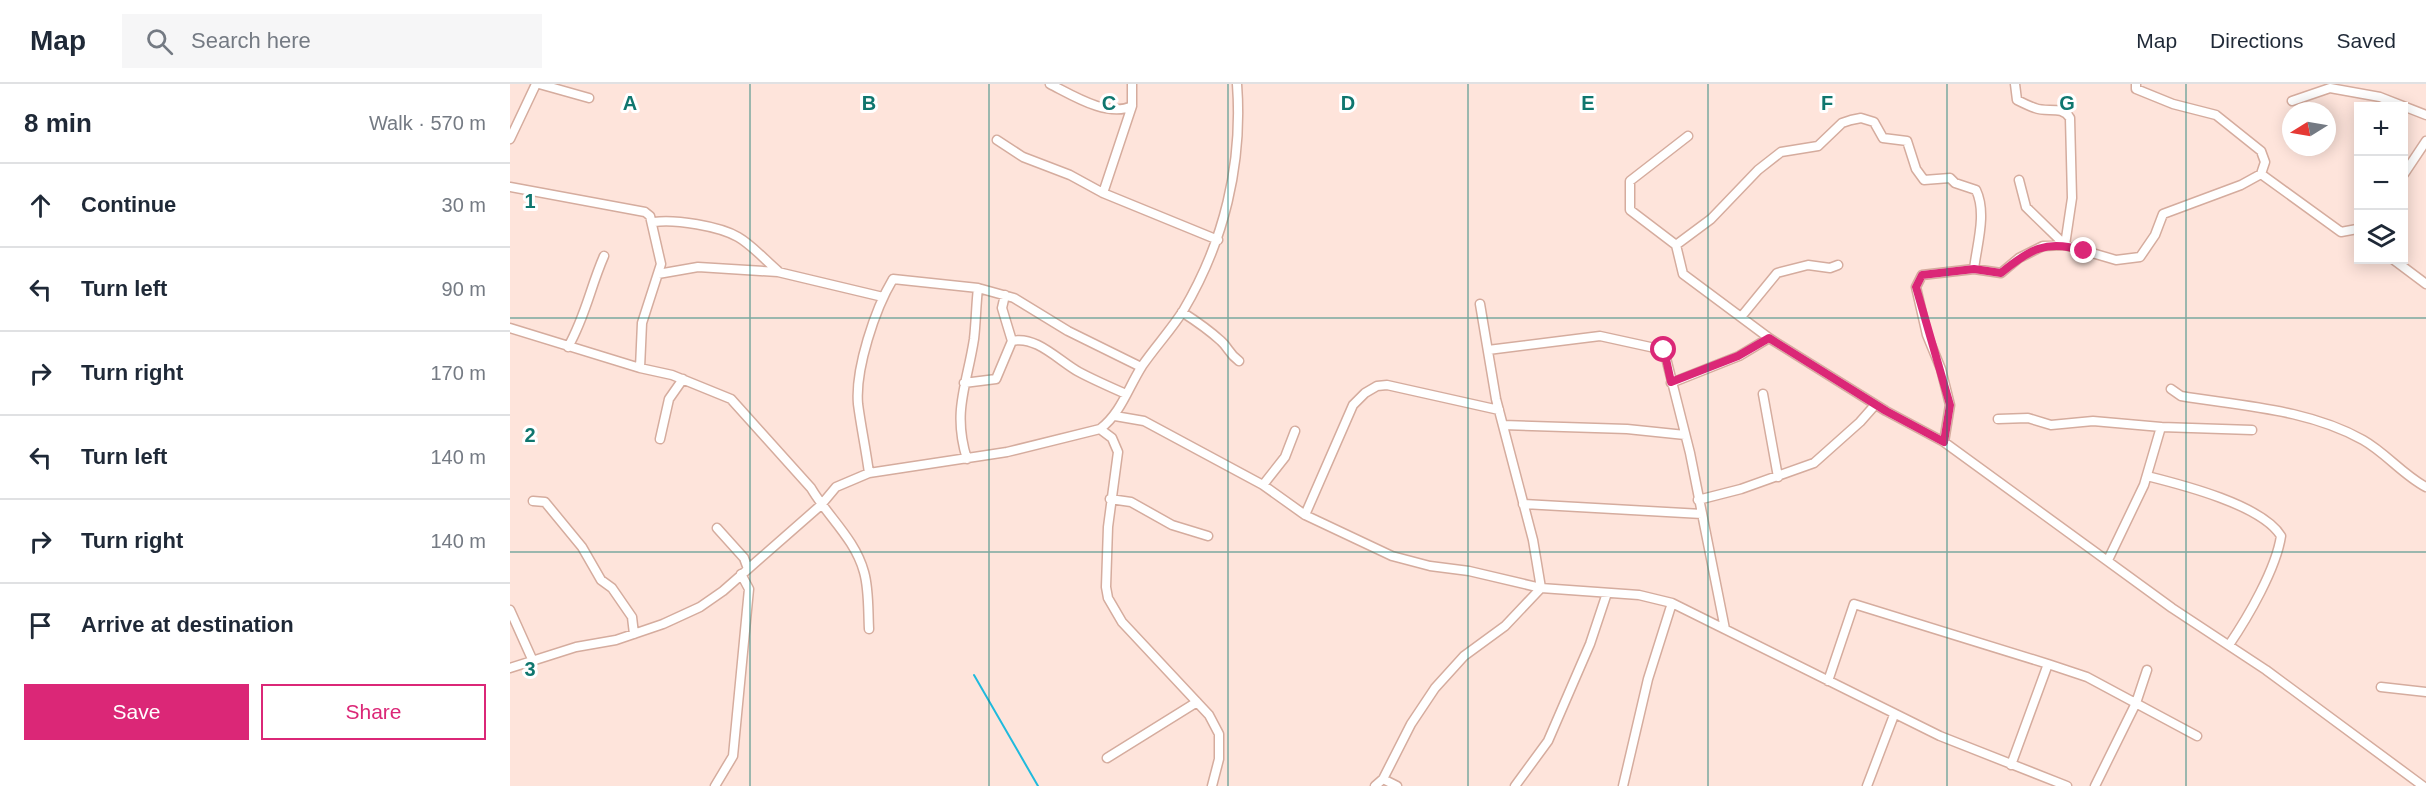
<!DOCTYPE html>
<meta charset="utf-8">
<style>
body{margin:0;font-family:Helvetica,sans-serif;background:#f6f6f7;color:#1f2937}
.controls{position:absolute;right:18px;top:18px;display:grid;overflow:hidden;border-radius:0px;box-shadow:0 3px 15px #0003}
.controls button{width:54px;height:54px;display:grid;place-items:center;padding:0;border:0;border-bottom:2px solid #e0e1e3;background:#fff;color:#1f2937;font:30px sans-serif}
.compass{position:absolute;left:1772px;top:18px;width:54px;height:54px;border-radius:50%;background:#fff;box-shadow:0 3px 15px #0003;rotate:259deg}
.stop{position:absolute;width:18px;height:18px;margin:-14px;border:4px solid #db2777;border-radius:50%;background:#fff}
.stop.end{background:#db2777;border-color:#fff;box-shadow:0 2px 6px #0008}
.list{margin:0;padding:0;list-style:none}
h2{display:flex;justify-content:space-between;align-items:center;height:78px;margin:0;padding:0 24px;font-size:26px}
h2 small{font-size:20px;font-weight:400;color:#747a83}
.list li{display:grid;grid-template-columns:39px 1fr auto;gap:18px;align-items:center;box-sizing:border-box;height:84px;padding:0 24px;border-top:2px solid #e0e1e3}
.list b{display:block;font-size:22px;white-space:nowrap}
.list em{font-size:20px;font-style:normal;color:#747a83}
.actions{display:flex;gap:12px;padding:18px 24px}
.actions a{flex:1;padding:14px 0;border:2px solid #db2777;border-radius:0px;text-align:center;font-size:21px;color:#db2777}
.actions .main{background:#db2777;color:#fff}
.icon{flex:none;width:33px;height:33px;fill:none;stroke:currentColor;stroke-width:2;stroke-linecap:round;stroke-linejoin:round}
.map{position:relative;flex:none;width:1916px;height:702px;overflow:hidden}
header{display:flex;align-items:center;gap:36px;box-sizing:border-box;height:84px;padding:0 30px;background:#fff;border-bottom:2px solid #e0e1e3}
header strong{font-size:28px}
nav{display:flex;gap:33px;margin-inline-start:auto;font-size:21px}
.search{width:420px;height:54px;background:#f6f6f7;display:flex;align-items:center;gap:15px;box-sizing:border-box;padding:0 21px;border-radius:0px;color:#747a83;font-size:22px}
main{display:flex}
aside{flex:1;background:#fff}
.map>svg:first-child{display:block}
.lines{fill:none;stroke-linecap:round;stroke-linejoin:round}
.stream{stroke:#20badd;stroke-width:2}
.minor-casing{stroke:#d5ac9e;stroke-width:11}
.minor{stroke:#fff;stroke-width:8}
.route{stroke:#db2777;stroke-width:8}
.grid{fill:none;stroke:#0f766e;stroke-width:1.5;stroke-opacity:0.55}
.grid-label{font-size:20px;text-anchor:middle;font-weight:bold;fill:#0f766e;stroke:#fff;stroke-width:6;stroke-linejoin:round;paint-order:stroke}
</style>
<header>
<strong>Map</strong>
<div class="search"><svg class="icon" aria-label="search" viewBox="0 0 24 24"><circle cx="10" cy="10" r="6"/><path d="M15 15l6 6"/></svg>Search here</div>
<nav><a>Map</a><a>Directions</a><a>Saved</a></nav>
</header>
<main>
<aside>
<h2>8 min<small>Walk · 570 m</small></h2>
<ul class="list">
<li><svg class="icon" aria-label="ahead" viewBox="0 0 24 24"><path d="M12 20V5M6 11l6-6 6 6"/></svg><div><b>Continue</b></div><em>30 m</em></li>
<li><svg class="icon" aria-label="left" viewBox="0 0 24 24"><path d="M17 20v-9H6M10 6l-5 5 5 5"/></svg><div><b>Turn left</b></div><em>90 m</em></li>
<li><svg class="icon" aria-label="right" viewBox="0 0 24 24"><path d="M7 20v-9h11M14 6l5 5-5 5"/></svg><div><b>Turn right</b></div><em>170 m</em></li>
<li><svg class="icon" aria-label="left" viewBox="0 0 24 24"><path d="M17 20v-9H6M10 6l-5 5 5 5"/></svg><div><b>Turn left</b></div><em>140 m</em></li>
<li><svg class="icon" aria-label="right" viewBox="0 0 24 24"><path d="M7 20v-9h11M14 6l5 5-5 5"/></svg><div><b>Turn right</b></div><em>140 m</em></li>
<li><svg class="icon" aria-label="arrive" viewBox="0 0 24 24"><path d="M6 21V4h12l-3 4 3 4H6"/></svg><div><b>Arrive at destination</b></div></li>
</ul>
<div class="actions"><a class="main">Save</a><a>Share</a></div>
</aside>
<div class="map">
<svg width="1916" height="702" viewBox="0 0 1916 702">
<rect width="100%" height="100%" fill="#fee4db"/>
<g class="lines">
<path class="stream" d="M464,591L528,702"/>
<g class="minor-casing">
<path id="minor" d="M29,0L79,14
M540,0C562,11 598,34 622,22V0
M1505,0L1507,16C1513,19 1519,22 1525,24C1537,29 1552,21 1560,34L1562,114L1555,161L1516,123L1509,96
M1626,0V5L1663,20L1706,31L1751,67L1755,78L1751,90
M1782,17L1820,4L1870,13L1916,31
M1178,52L1120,97V126L1166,161L1173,190L1259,254L1376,327L1434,358L1662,524L1756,586L1913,702
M0,55L26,0
M487,56L513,73L560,91L593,109L708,156
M1894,90L1916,57
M0,103L135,128L140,132L151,180L132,239L130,284
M593,109L622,22
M144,138C165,135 209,142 228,153C242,161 255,176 268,187
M1166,161L1201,135L1248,86L1271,68L1308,62L1332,39L1341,36L1351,34L1364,38L1373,54L1397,57L1406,85L1414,96L1440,94L1445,99L1466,106C1477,129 1467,160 1464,185
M1884,176L1916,200
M148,190L188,183L268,188L373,213
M495,211L492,224L502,257
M672,228C686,237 699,246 711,257C719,264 718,269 729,277
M1231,233L1267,189L1298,181L1320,184L1328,181
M0,244L130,284L162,291L221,315L301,404C318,433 345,455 354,488C359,505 358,526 359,545
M58,263C76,231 80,204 94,172
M978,266L1090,252L1154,266L1180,369L1215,545
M454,299L486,295L502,257C526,251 549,277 569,288C584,296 600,303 616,310
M1161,299L1229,272L1259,254
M1661,305L1671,312C1731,322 1798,325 1853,356C1876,369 1893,391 1916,403
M1253,310L1268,393
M605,332L634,337L753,401L795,431L882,472L920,482L959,487L1031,504L1129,511L1162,519L1430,652L1557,702
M1488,335L1518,334L1541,341L1583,337L1651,343
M993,341L1117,345L1175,351
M590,345L602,354L608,368L598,443L596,503L598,514L612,538L699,631L709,650V675L702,702
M150,355L159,315L173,295
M1434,358L1440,321L1431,285L1417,251L1406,203L1412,191L1464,185L1491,189L1509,174L1533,162L1555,161L1606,176L1630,173L1645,151L1653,130L1731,101L1751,90L1831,148L1847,145
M457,375C442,327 457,301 464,255C466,238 466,221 468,204
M359,389C356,366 351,343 348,320C345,285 365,225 383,195L468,204L504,214L558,247L631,283
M1637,392C1673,401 1752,421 1771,452C1766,485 1738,533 1719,561
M753,401L775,373L785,347
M600,415L621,418L662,441L698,452
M1188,416L1231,405L1304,379L1350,338L1365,321
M23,417L35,418L72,463L91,496L102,504L122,533L124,550
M1013,420L1192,430
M795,431L843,321L855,309L867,302L877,301L989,326
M207,444L234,474L238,485
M1598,476L1634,401L1651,343L1742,346
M0,526L22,575
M0,584L66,563L106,556L153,540L190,523L213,507L311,421L326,403L359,389L497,368L590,345C611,329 618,304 632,282C645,263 661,246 673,227C714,158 733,80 727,0
M1318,597L1344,520L1538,580
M1871,603L1916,608
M597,674L687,618
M1501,681L1538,580L1577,593L1687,652
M873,695L887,702
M205,702L223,672L239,505L231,490
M865,702L873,695L901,640L925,604L954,572L995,542L1031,504L1023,456L986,315L970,220
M1005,702L1038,657L1080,560L1097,509
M1113,702L1138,595L1162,519
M1357,702L1384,631
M1585,702L1626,619L1637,586"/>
</g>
<use href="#minor" class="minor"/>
</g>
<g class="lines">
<path class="route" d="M1154,266L1161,298L1228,272L1259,254L1376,327L1434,358L1440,321L1406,203L1412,191L1464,185L1491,189C1520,165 1537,155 1574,167"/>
</g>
<path class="grid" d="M240,0V702M479,0V702M718,0V702M958,0V702M1198,0V702M1437,0V702M1676,0V702M0,234H1916M0,468H1916"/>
<g class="grid-label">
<text x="120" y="26">A</text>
<text x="359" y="26">B</text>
<text x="599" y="26">C</text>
<text x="838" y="26">D</text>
<text x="1078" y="26">E</text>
<text x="1317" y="26">F</text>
<text x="1557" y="26">G</text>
<text x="20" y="124">1</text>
<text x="20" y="358">2</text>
<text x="20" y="592">3</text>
</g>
</svg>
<div class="controls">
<button>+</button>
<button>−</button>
<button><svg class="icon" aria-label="layers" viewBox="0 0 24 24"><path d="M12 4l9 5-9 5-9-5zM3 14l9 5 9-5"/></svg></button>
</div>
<svg class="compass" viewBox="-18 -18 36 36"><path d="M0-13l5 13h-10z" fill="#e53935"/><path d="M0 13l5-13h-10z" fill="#747a83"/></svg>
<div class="stop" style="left:1154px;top:266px"></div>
<div class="stop end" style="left:1574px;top:167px"></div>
</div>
</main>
